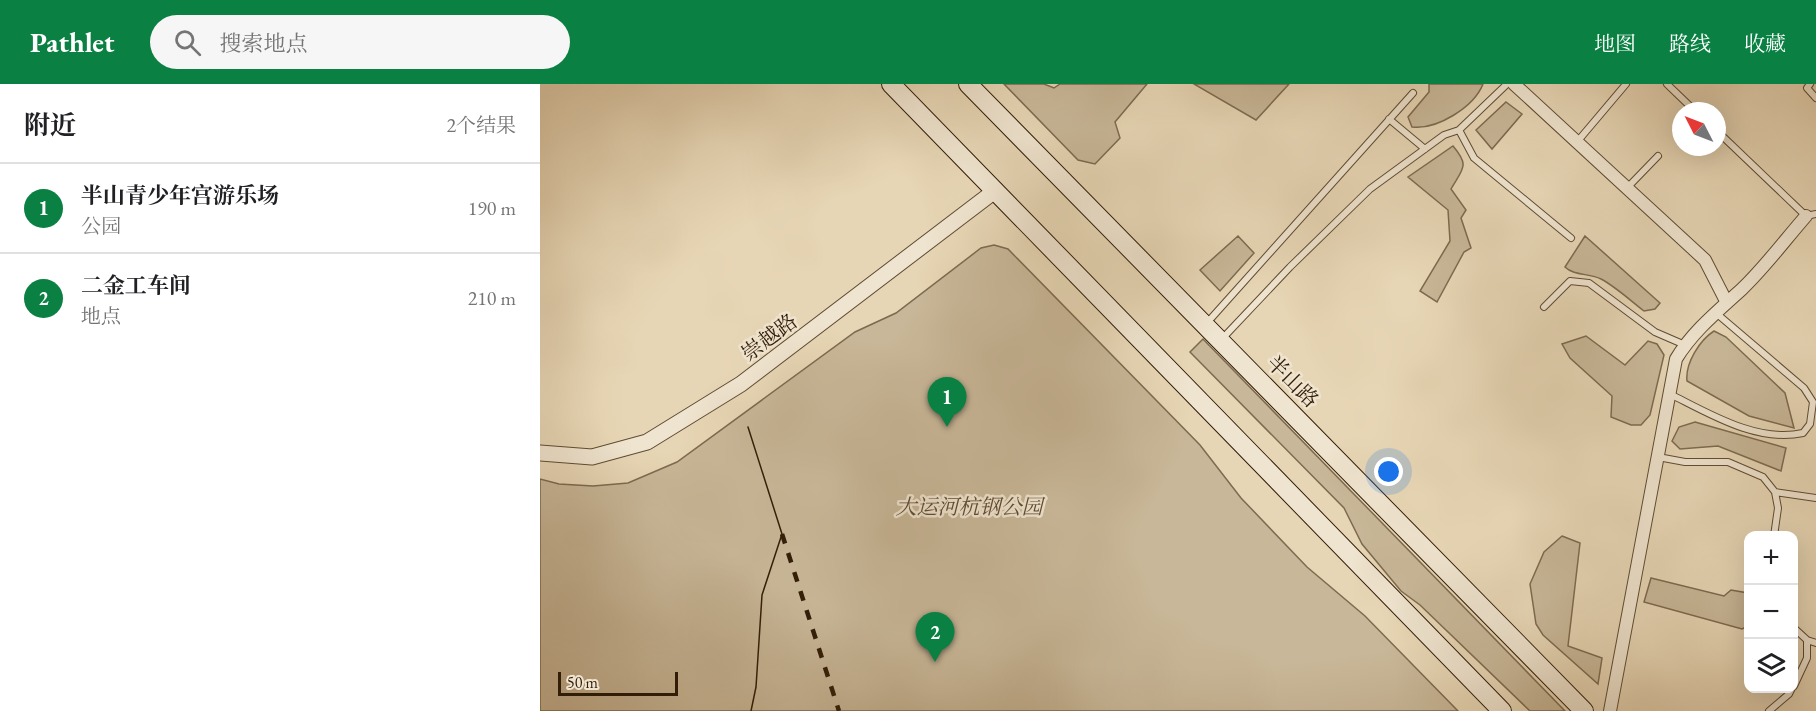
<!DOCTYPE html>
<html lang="zh">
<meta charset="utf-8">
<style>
body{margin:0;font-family:"EB Garamond","Noto Serif SC",serif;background:#f6f6f6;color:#202124}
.controls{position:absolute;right:18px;bottom:18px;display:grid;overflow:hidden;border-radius:12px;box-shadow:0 6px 24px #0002}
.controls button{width:54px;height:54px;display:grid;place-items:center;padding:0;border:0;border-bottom:2px solid #e0e0e0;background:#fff;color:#202124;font:30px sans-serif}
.compass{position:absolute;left:1132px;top:18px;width:54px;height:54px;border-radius:50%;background:#fff;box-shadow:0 6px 24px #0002;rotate:312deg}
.scale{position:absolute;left:18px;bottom:15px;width:120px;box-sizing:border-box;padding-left:6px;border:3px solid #321d08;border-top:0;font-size:16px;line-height:21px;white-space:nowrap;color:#321d08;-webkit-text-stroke:4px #efe4cf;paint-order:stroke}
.you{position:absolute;left:849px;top:388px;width:21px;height:21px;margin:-15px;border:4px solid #fff;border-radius:50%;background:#1a73e8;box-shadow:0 0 0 9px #1a73e833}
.badge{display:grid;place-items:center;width:39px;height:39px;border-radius:50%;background:#0b8043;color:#fff;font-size:20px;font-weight:700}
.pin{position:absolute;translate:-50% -50px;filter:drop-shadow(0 2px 3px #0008)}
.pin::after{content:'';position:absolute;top:32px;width:21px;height:18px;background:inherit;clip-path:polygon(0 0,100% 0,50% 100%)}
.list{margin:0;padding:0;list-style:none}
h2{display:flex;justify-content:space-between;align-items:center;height:78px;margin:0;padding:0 24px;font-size:26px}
h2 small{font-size:20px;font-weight:400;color:#757577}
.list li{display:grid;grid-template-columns:39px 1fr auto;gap:18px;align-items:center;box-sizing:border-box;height:90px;padding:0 24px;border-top:2px solid #e0e0e0}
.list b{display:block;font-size:22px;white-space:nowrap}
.list p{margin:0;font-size:20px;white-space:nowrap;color:#757577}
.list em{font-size:20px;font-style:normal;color:#757577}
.icon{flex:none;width:33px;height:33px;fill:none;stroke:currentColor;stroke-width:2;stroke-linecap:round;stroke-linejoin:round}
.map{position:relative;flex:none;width:1276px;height:627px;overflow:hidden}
header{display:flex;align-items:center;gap:36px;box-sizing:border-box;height:84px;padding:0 30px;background:#0b8043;color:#fff}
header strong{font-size:28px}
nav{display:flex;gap:33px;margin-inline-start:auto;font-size:21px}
.search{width:420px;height:54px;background:#f6f6f6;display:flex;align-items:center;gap:15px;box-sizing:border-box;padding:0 21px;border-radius:33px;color:#757577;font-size:22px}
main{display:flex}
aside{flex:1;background:#fff}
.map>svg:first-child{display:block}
.green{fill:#c8b798;stroke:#7d6a50;stroke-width:1.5}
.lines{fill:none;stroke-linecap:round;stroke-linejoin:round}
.service-casing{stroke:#5f4b33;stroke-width:8}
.minor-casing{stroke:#5f4b33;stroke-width:14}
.tertiary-casing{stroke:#5f4b33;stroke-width:17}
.secondary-casing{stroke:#321d08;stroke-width:20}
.service{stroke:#efe4cf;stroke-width:6}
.minor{stroke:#efe4cf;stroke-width:12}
.tertiary{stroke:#efe4cf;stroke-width:15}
.secondary{stroke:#efe4cf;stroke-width:18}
.tram{stroke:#321d08;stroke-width:1.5}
.rail{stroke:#321d08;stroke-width:4.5;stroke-dasharray:10 10;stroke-linecap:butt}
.labels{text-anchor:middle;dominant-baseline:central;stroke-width:5;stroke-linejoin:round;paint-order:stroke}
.street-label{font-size:21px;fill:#321d08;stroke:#efe4cf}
.park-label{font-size:21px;font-style:italic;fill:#5f4b33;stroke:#efe4cf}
</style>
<header>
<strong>Pathlet</strong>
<div class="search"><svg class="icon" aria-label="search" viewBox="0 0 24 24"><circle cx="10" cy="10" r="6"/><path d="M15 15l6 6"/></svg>搜索地点</div>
<nav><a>地图</a><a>路线</a><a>收藏</a></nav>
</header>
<main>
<aside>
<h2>附近<small>2个结果</small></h2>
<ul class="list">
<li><span class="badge">1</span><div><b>半山青少年宫游乐场</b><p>公园</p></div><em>190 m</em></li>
<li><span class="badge">2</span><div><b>二金工车间</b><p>地点</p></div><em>210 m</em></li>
</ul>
</aside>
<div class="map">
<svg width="1276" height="627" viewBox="0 0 1276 627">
<rect width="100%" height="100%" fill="#e7d6b5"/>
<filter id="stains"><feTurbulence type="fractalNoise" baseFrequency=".00333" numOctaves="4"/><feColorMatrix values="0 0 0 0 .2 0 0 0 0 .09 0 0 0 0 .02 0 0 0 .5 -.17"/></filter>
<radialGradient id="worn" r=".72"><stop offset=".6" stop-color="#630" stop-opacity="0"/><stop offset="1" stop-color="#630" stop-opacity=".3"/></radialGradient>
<path class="green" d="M464,0H504L514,4L520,0H607L575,38L580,54L555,80L538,76Z
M654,0H749L716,36Z
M889,0H943C934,23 897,46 872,43L868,33L889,8Z
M966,18L982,30L952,65L936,46Z
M913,62C930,82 923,84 911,105L926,126L921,134L931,164L924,168L897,218L880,207L910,157L908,126L868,93Z
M698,152L714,169L680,207L660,186Z
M1045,152L1120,219L1115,225L1104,227C1091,217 1076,203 1061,195C1049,189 1034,192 1025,183Z
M454,161L468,165L660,361L701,414L767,483L825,532L918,627H0V395L19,400L53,402L88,399L137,378L315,248L356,229L441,164Z
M1174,247L1186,253L1245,309L1254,344L1209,332L1147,297C1145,279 1160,256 1174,247Z
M1046,252L1085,281L1108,257L1117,260L1124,271L1110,331L1101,341H1091L1071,333L1072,312L1030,274L1022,260Z
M663,255L1025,627H990L880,521L861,507L822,460L804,424L650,268Z
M1155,338L1246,364L1241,387L1178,362L1140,365L1132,357L1139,343Z
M1022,452L1040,459L1028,562L1062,574L1058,600L1003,551L996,540L990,500L1004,468Z
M1111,494L1184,512L1191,506L1208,509V542L1202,545L1104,518Z"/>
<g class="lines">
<g class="service-casing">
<path id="service" d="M1127,0L1155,27
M1270,0L1267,4L1276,14
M849,35L885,65
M919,46L934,74L1031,154
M1177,47L1266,132L1276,130
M1037,58L1086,0
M1087,104L1118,72
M1004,223L1030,197L1049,199L1115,248L1145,261
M666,240L873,9
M681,256L750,183L830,105L904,51L919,46L967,0
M1130,310C1170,330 1217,359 1263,349L1270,340L1273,318L1264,304L1176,229
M1118,373L1145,378H1188L1223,393L1235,408L1238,424L1234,452
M1235,408L1276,414
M1254,544L1267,556V574L1254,602
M1267,556L1276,559
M1229,627L1249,610L1252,604"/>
</g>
<g class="minor-casing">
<path id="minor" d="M974,0L1165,176L1186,217
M1070,627L1136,275C1153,247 1178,227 1202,205C1225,183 1245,156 1266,132"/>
</g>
<g class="tertiary-casing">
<path id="tertiary" d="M0,369L52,373L107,358L201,300L456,106"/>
</g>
<g class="secondary-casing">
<path id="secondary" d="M351,0L962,627
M428,0L1044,627"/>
</g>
<use href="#service" class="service"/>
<use href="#minor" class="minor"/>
<use href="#tertiary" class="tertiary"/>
<use href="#secondary" class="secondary"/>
<path class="tram" d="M208,343L242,450L222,511L216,603L211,627"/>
<path class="rail" d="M242,450L299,627"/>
</g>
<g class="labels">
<g class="street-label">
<text transform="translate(229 253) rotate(-37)">崇越路</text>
<text transform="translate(753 297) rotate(45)">半山路</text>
</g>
<g class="park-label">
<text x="429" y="422">大运河杭钢公园</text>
</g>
</g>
<rect width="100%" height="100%" filter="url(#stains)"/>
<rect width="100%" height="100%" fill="url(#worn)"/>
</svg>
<div class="controls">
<button>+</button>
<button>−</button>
<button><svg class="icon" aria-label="layers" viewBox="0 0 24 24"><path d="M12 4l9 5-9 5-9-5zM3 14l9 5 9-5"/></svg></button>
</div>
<svg class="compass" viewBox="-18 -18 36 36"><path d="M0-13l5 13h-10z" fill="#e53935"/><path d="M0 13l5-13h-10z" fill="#757577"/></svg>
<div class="scale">50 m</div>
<div class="you"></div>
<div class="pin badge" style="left:407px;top:343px">1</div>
<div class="pin badge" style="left:395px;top:578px">2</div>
</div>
</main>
